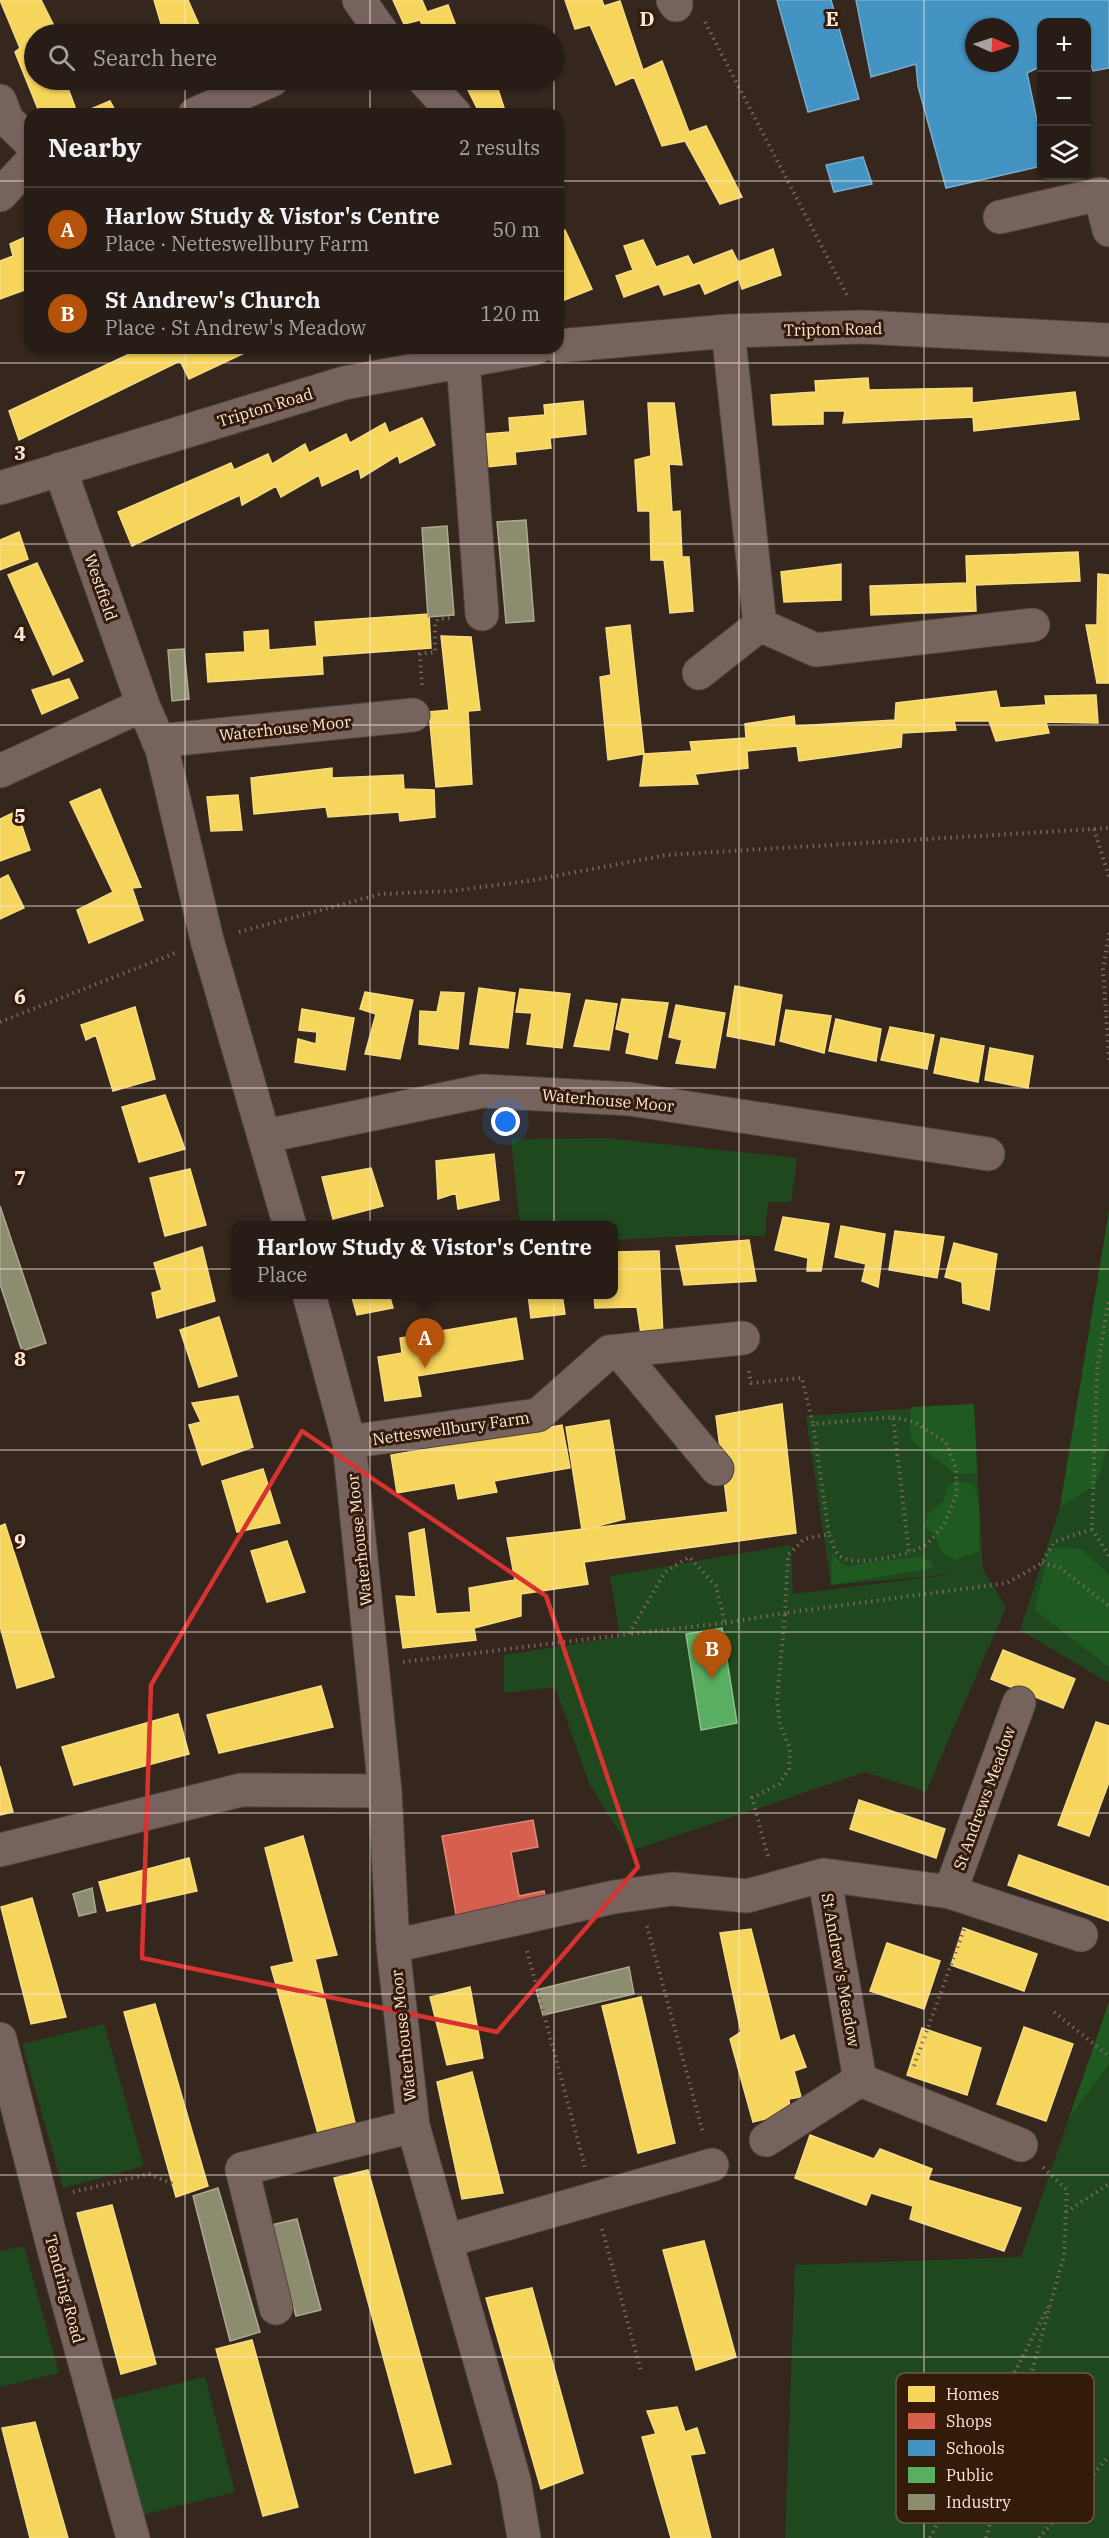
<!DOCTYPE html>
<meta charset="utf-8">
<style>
body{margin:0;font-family:"IBM Plex Serif",serif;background:#30261f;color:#f1f3f6}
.controls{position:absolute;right:18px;top:18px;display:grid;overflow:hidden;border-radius:12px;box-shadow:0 2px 4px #0004}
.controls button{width:54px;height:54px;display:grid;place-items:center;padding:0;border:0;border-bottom:2px solid #443b35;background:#281d16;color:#f1f3f6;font:30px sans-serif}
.compass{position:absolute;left:965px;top:18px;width:54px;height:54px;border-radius:50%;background:#281d16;box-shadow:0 2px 4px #0004;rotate:93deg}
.you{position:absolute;left:506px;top:1122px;width:21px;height:21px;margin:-15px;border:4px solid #fff;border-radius:50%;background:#1a73e8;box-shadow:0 0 0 9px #1a73e833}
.badge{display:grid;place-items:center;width:39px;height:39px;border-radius:50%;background:#b45309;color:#fff;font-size:20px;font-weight:700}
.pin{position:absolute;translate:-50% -50px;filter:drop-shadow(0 2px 3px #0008)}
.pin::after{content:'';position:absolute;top:32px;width:21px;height:18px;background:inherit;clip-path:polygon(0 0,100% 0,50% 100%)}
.popup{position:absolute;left:231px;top:1221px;width:387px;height:78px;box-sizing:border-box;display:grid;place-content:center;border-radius:12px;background:#281d16;filter:drop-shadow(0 2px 4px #0005);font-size:20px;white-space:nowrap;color:#a5a2a1}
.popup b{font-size:22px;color:#f1f3f6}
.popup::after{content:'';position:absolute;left:50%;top:100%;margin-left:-12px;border:12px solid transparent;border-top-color:#281d16}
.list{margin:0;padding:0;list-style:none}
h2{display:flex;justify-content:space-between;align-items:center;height:78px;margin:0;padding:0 24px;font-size:26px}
h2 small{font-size:20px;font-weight:400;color:#a5a2a1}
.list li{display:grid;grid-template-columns:39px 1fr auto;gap:18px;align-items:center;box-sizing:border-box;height:84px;padding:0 24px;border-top:2px solid #443b35}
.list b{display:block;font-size:22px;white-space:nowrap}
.list p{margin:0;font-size:20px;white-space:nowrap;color:#a5a2a1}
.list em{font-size:20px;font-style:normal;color:#a5a2a1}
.icon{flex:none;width:33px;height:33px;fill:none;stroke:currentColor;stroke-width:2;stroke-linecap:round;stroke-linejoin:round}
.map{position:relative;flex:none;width:1109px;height:2538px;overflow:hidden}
.search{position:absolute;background:#281d16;box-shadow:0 2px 4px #0004;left:24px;top:24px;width:540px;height:66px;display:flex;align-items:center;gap:15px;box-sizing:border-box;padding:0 21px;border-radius:33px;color:#a5a2a1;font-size:22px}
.panel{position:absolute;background:#281d16;box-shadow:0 2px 4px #0004;left:24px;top:108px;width:540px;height:246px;border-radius:18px}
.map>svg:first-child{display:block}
.green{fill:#1f481e}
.forest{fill:#1f5a20}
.homes{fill:#f6d55c;stroke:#f7db83;stroke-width:1.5}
.shops{fill:#d6604d;stroke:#e18978;stroke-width:1.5}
.schools{fill:#4393c3;stroke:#7aaccb;stroke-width:1.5;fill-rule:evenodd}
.public{fill:#5aae61;stroke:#8abf86;stroke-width:1.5}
.industry{fill:#8c8c6e;stroke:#ada88f;stroke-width:1.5}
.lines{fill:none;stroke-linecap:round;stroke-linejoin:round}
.minor-casing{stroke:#4f433a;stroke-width:35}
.path{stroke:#75655f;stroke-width:4;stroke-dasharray:1.5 4.5;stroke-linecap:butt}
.minor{stroke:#77635e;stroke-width:33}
.marked{fill:none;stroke:#d83231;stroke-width:4.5;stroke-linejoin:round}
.grid{fill:none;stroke:#fae8dd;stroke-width:1.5;stroke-opacity:0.55}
.labels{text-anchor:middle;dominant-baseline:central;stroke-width:6;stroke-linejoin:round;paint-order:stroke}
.street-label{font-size:16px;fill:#fae8dd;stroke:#341b09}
.key{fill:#341b09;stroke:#6f5849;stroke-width:1.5}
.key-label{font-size:16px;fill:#fae8dd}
.grid-label{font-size:20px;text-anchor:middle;font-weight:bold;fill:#fae8dd;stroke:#341b09;stroke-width:6;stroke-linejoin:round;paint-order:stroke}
</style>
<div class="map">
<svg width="1109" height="2538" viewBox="0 0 1109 2538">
<rect width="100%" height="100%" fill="#35271d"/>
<path class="green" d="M606,1138L797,1158L791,1202H768L765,1236L710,1235L614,1240V1226L520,1225L511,1139Z
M1109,1211V1683L1020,1630L1060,1507Z
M974,1404L983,1570L1006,1607L926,1792L865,1772L631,1851L589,1783L555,1687L504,1693V1655L620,1637L610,1576L791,1545L793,1594L955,1574L831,1585L806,1416Z
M1109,2002V2538H785L795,2265L1021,2257Z
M104,2024L144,2166L63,2188L22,2044Z
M24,2246L59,2373L0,2387V2251Z
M205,2377L235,2492L142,2515L111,2400Z"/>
<path class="forest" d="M1109,1211V1441L1096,1485L1060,1507Z
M974,1404L977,1473L956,1474L912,1441L910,1429L911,1407Z
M956,1480L974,1485L979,1504V1551L955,1560L942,1552L934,1533L924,1528L928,1514L943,1502L947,1488Z
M1049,1548L1081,1549L1109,1575V1667L1035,1610Z
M832,1553L842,1564L849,1567L870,1562L920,1557L932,1562V1568L831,1585Z
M1109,2002V2064L1069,2118Z"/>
<path class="homes" d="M0,0H41L58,34H34V80H65L75,107L59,114H40L15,52L20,48Z
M154,0H188L203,34H164Z
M393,0H422L427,12L448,5L459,34H426L420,20L404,24Z
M565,0H602L604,6L620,1L643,70L662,61L689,132L706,126L742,197L720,204L685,141L662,146L634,77L616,85L590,25L575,29Z
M463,80H495L506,114H480Z
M110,101L117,114H79Z
M565,230L592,289L562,301L558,291V234Z
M30,235V274L24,276L30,288L0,299V261L13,256L10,244Z
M643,240L656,267L688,256L693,265L732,250L738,262L773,249L781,275L742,289L739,279L705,294L700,283L664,295L659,284L624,297L616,276L633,270L624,246Z
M142,348H177L181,354L193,348H255L189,379L180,361L19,440L9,411Z
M868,378L869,390L972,388V403L1075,392L1079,419L974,431L973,417L843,423L845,411H823V424L773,425L771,395L816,392L815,381Z
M583,401L586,434L550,438L551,448L515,452L516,464L477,468L473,435L510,432L509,418L545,415L544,405Z
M648,403H674L682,465L669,464L672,512L680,511L682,557H689L693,611L670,613L664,560H651L650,511H638L635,460L651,456Z
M422,418L435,445L400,463L398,455L361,478L359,468L322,486L319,475L281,497L276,486L242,505L240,495L132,546L118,512L231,463L234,470L268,454L272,464L305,444L309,453L346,434L350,443L385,423L389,433Z
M19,532L28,559L0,570V540Z
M1078,552L1080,581L975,585L976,611L871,615L870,586L967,583L966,556Z
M37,563L83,661L53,675L8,575Z
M841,564V600L784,602L781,572Z
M1098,574L1109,575V683H1097L1086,625H1097Z
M429,614L431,648L322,656L323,674L208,682L206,654L245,652L244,632L268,630L269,650L317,646L315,622Z
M630,625L644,754L608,760L600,677L611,675L606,628Z
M441,636L471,637L480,710L468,711L472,784L436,787L429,712L449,710Z
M69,679L78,698L42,714L32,690Z
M996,691L1000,708L1046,705L1045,696L1096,695L1098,723L1046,722L1049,733L996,741L989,721H954L956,730L902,733L901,747L799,761L797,746L747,751L748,768L695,774L698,784L640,786L644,754L692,751L690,742L746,738L745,724L794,716L795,726L895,720L896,703Z
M332,768V778L403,775L404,789L434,790L435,817L400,821L399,812L328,817L326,807L254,814L251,778Z
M100,789L141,887L132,888L143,920L89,943L77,910L113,892L70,802Z
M238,795L242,830L211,831L207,797Z
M17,811L30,850L0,861V819Z
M8,875L24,908L0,919V879Z
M735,986L782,995L774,1045L727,1036Z
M479,988L515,993L508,1048L470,1044Z
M520,989L570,994L562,1048L527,1044L532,1013L516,1012Z
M365,992L413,1000L400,1059L365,1054L376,1014L360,1009Z
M441,992L464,993L458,1049L419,1044L420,1011L437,1012Z
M622,999L668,1003L657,1059L626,1053L630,1033L616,1029Z
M586,1000L617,1004L609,1050L574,1046Z
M676,1005L725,1013L715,1068L676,1063L682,1040L669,1037Z
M135,1007L155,1079L113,1091L96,1035L86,1040L81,1025Z
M302,1009L354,1018L345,1070L295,1062L298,1039L316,1044L317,1032L299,1030Z
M786,1010L831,1016L824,1053L780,1041Z
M836,1019L881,1029L876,1061L829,1051Z
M890,1027L934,1035L927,1069L881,1060Z
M941,1038L984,1046L978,1082L934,1073Z
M990,1048L1033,1056L1028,1088L985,1080Z
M165,1095L185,1149L139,1162L122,1107Z
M494,1154L499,1200L458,1209L456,1193L438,1199L436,1161Z
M371,1168L383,1206L333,1219L322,1177Z
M190,1169L206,1225L165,1236L150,1178Z
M783,1217L829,1224L821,1271H807L808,1258L775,1250Z
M841,1226L885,1234L878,1287L862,1281L866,1264L835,1257Z
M895,1231L944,1237L937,1278L889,1270Z
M749,1240L756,1281L684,1285L676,1246Z
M954,1243L997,1254L989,1310L963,1303L962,1282L945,1277Z
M202,1247L215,1301L157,1318L152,1293L162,1290L154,1263Z
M659,1251L663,1337L642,1341L637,1307L595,1308L594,1294H614V1252Z
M351,1294H389L393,1308L357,1315Z
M528,1294H562L565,1314L531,1318Z
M219,1317L237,1376L199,1387L180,1330Z
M516,1318L523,1359L417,1376L421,1396L385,1401L378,1357L402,1353L400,1338Z
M238,1396L253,1447L202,1465L189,1425L201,1422L192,1403Z
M782,1404L796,1533L584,1562L588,1584L521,1594V1616L474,1628L476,1640L403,1648L396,1596L416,1597L409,1533L424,1529L436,1614L471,1612L469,1588L515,1580L507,1538L728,1512L716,1416Z
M609,1420L625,1519L582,1530L566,1427Z
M562,1425L570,1468L494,1481L497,1492L458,1499L455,1483L397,1493L391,1455Z
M263,1469L280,1523L237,1532L222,1481Z
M5,1524L54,1677L17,1688L0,1626V1526Z
M287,1541L305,1592L267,1602L251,1551Z
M1003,1650L1075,1679L1063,1708L991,1679Z
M321,1686L333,1727L219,1753L207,1715Z
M178,1714L189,1754L74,1785L62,1747Z
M1096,1722L1109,1726V1782L1089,1836L1058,1825Z
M0,1766L13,1812L0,1815Z
M859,1800L945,1829L936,1858L850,1829Z
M303,1836L337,1955L315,1959L358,2135L321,2144L271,1967L294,1962L265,1848Z
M1019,1855L1109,1887V1921L1008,1885Z
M189,1858L197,1891L107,1911L99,1882Z
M32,1898L66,2017L31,2024L1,1907Z
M963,1928L1037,1954L1024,1991L951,1965Z
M751,1929L780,2041L794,2035L806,2067L794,2071L801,2097L789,2099L790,2113L753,2122L730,2039L741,2032L720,1933Z
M887,1943L940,1961L924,2009L870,1991Z
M470,1987L483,2058L447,2065L430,1997Z
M641,1997L675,2143L638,2153L602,2006Z
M155,2004L208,2186L176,2197L124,2012Z
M1024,2027L1073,2044L1046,2121L997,2104Z
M922,2028L981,2048L967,2095L907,2075Z
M472,2072L503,2193L462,2199L437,2082Z
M810,2135L874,2159L880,2149L932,2169L928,2180L1021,2208L1004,2251L910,2219L913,2206L871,2193L866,2205L795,2178Z
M368,2170L451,2464L415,2473L334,2178Z
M112,2205L156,2364L121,2374L77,2213Z
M704,2241L736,2357L696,2370L663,2250Z
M532,2288L583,2473L541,2489L486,2298Z
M252,2340L298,2507L263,2516L216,2349Z
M677,2407L685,2432L697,2428L705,2453L690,2455L711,2538H671L642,2437L656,2434L647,2411Z
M35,2422L68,2538H30L2,2428Z"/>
<path class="shops" d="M533,1820L538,1847L511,1852L519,1896L544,1891L547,1905L457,1920L442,1836Z"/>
<path class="schools" d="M777,0H831L859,99L808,112Z
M856,0H1109V68L1093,71L1089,59H1086V22H1042V66L1027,73L1042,144V166L946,188L918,86L916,64L871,77ZM974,27H1010V63H974Z
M863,157L872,184L834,192L826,165Z"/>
<path class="public" d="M722,1628L737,1723L701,1730L686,1634Z"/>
<path class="industry" d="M526,520L534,621L506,623L497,522Z
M447,526L454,615L428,617L422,528Z
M184,649L189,699L172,701L168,650Z
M0,1206L46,1343L22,1351L0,1284Z
M92,1888L96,1912L79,1916L73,1894Z
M629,1967L634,1994L543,2015L536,1990Z
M218,2188L260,2332L230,2341L193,2196Z
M297,2219L321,2310L296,2316L271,2225Z"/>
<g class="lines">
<g class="minor-casing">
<path id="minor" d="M359,0L383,34
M673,0L676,5
M424,80L455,114
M0,101L7,120L30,142
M195,114L272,80
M0,195L30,163
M1000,217L1100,194L1109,230
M728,331L760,625L816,650L1033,625
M558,346L728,331L863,327L1109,340
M463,361L482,614
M60,469L143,705L162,749L207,940L290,1226
M0,488L344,383L536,348
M699,673L760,625
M158,741L413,715
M0,771L143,705
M266,1136L483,1091L630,1099L988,1154
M309,1294L349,1442L385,1791L393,1946L413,2126L514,2480L524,2538
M619,1351L717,1469
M349,1442L538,1415L609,1352L743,1338
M0,1850L241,1790L385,1791
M824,1875L950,1892L1081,1935
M950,1892L1019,1703
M393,1946L614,1897L672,1889L747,1896L824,1875L860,2080L1021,2145
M0,2039L55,2254L133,2538
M766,2140L860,2080
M446,2241L712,2165
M276,2308L242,2169L413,2126"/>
</g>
<path class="path" d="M705,22L847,295
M422,685L420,654L435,652V624L438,619L450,618
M1094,829L1109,877
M239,932L381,894L451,891L528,881L667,855L1109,828
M1109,933L1103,969L1109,1060
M0,1022L178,952
M749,1371L751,1383L802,1378L813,1424
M893,1417L914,1422L946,1442L956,1469L957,1494L944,1525L926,1545L909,1553
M1092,1529L1109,1556
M1042,1563L1059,1567L1109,1606
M725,1623L785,1613L788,1555L804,1539L829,1534L813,1424L893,1417L909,1553C892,1556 853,1568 839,1555C834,1551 832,1541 829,1534
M403,1662L629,1634L665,1572L689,1557L716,1586L725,1623L629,1634
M768,1856L752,1798L779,1784L789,1769L790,1749L780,1725L777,1699L785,1613L1007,1583L1042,1563L1054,1542L1092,1529L1097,1369L1109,1299
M647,1926L703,2133
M527,1951L585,2167
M1054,2012L1109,2056
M914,2066L964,1929
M73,2192L149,2174L173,2184
M1066,2212L1109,2184
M602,2229L641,2371
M930,2538L1048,2307
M986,2538L1064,2255L1067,2190L1043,2167
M1039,2538L1109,2456"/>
<use href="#minor" class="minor"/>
</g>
<path class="marked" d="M302,1431L546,1596L638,1867L497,2032L142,1958L151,1685Z"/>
<path class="grid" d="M185,0V34M370,0V34M554,0V114M739,0V2538M924,0V2538M185,80V114M370,80V114M0,181H30M558,181H1109M185,348V2538M370,348V2538M554,348V2538M0,363H1109M0,544H1109M0,725H1109M0,906H1109M0,1088H1109M0,1269H1109M0,1450H1109M0,1632H1109M0,1813H1109M0,1994H1109M0,2175H1109M0,2357H1109"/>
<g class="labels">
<g class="street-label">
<text transform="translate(833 329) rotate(-1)">Tripton Road</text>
<text transform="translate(265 407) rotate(-17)">Tripton Road</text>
<text transform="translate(101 587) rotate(71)">Westfield</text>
<text transform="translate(285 728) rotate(-6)">Waterhouse Moor</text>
<text transform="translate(608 1100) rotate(5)">Waterhouse Moor</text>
<text transform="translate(451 1428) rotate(-8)">Netteswellbury Farm</text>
<text transform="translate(359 1540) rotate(-96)">Waterhouse Moor</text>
<text transform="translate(984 1798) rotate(-70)">St Andrews Meadow</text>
<text transform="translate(841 1970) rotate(80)">St Andrew's Meadow</text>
<text transform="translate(403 2036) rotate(-96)">Waterhouse Moor</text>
<text transform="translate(65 2289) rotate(75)">Tendring Road</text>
</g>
</g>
<rect x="896" y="2373" width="198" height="150" rx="9" class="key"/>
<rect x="908" y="2386" width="27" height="16" fill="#f6d55c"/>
<rect x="908" y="2413" width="27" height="16" fill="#d6604d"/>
<rect x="908" y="2440" width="27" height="16" fill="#4393c3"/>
<rect x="908" y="2467" width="27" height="16" fill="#5aae61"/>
<rect x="908" y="2494" width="27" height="16" fill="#8c8c6e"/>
<g class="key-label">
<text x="946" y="2400">Homes</text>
<text x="946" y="2427">Shops</text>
<text x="946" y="2454">Schools</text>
<text x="946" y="2481">Public</text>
<text x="946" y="2508">Industry</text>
</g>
<g class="grid-label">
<text x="647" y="26">D</text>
<text x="832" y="26">E</text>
<text x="20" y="460">3</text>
<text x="20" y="641">4</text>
<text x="20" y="823">5</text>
<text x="20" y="1004">6</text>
<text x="20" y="1185">7</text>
<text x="20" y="1366">8</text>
<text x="20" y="1548">9</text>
</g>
</svg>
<div class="controls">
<button>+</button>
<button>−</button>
<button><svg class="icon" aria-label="layers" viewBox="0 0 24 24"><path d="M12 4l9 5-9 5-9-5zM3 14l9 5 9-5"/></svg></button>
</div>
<svg class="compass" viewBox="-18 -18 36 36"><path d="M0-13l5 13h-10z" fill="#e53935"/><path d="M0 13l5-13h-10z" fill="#a5a2a1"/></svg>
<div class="you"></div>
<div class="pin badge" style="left:425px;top:1368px">A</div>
<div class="popup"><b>Harlow Study &amp; Vistor's Centre</b>Place</div>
<div class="pin badge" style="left:712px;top:1679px">B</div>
<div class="search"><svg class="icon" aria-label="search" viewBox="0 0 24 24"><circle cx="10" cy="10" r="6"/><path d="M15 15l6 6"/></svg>Search here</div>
<section class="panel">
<h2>Nearby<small>2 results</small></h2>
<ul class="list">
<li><span class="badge">A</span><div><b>Harlow Study &amp; Vistor's Centre</b><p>Place · Netteswellbury Farm</p></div><em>50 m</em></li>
<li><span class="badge">B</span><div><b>St Andrew's Church</b><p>Place · St Andrew's Meadow</p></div><em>120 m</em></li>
</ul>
</section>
</div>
